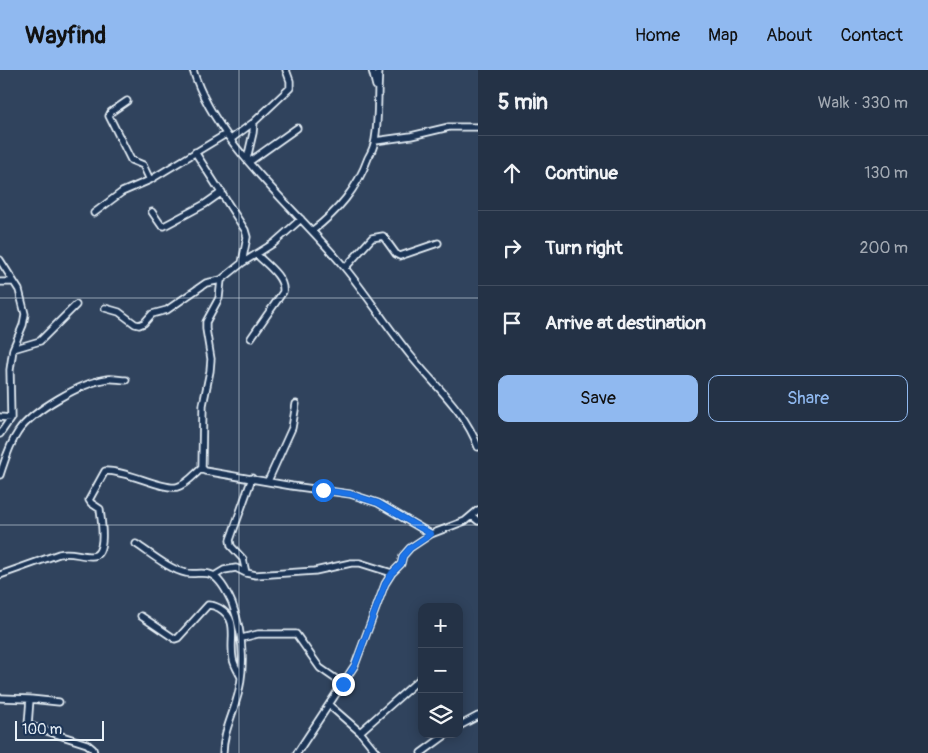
<!DOCTYPE html>
<meta charset="utf-8">
<style>
body{margin:0;font-family:Pangolin,sans-serif;background:#303e51;color:#f1f3f6}
.controls{position:absolute;right:15px;bottom:15px;display:grid;overflow:hidden;border-radius:10px;box-shadow:0 2px 12px #0003}
.controls button{width:45px;height:45px;display:grid;place-items:center;padding:0;border:0;border-bottom:1px solid #414d5f;background:#243246;color:#f1f3f6;font:25px sans-serif}
.scale{position:absolute;left:15px;bottom:12px;width:89px;box-sizing:border-box;padding-left:5px;border:2px solid #e8f1f8;border-top:0;font-size:14px;line-height:18px;white-space:nowrap;color:#e8f1f8;-webkit-text-stroke:4px #1d3557;paint-order:stroke}
.stop{position:absolute;width:15px;height:15px;margin:-11px;border:4px solid #1a73e8;border-radius:50%;background:#fff}
.stop.end{background:#1a73e8;border-color:#fff;box-shadow:0 1px 5px #0008}
.list{margin:0;padding:0;list-style:none}
h2{display:flex;justify-content:space-between;align-items:center;height:65px;margin:0;padding:0 20px;font-size:21px}
h2 small{font-size:16px;font-weight:400;color:#a3aab3}
.list li{display:grid;grid-template-columns:32px 1fr auto;gap:15px;align-items:center;box-sizing:border-box;height:75px;padding:0 20px;border-top:1px solid #414d5f}
.list b{display:block;font-size:19px;white-space:nowrap}
.list em{font-size:16px;font-style:normal;color:#a3aab3}
.actions{display:flex;gap:10px;padding:15px 20px}
.actions a{flex:1;padding:11px 0;border:1px solid #90b9f0;border-radius:10px;text-align:center;font-size:18px;color:#90b9f0}
.actions .main{background:#90b9f0;color:#111}
.icon{flex:none;width:28px;height:28px;fill:none;stroke:currentColor;stroke-width:2;stroke-linecap:round;stroke-linejoin:round}
.map{position:relative;flex:none;width:478px;height:683px;overflow:hidden}
header{display:flex;align-items:center;gap:30px;box-sizing:border-box;height:70px;padding:0 25px;background:#90b9f0;color:#111}
header strong{font-size:24px}
nav{display:flex;gap:28px;margin-inline-start:auto;font-size:18px}
main{display:flex}
aside{flex:1;background:#243246}
.map>svg:first-child{display:block}
.lines{fill:none;stroke-linecap:round;stroke-linejoin:round}
.minor-casing{stroke:#e8f1f8;stroke-width:9}
.minor{stroke:#1d3557;stroke-width:5.5}
.route{stroke:#1a73e8;stroke-width:6}
.grid{fill:none;stroke:#e8f1f8;stroke-width:1;stroke-opacity:0.55}
</style>
<header>
<strong>Wayfind</strong>
<nav><a>Home</a><a>Map</a><a>About</a><a>Contact</a></nav>
</header>
<main>
<div class="map">
<svg width="478" height="683" viewBox="0 0 478 683">
<rect width="100%" height="100%" fill="#30435d"/>
<filter id="ink" filterUnits="userSpaceOnUse"><feTurbulence type="fractalNoise" baseFrequency=".02" numOctaves="2"/><feDisplacementMap in="SourceGraphic" scale="10" xChannelSelector="R" yChannelSelector="G"/><feConvolveMatrix kernelMatrix="1 2 1 2 8 2 1 2 1" color-interpolation-filters="sRGB"/></filter>
<g filter="url(#ink)">
<g class="lines">
<g class="minor-casing">
<path id="minor" d="M193,0C216,75 296,138 345,198C368,226 388,258 411,286C435,316 465,341 478,377
M372,0L376,16
M127,31L111,42L109,46L131,90L143,95L150,110
M231,69L254,52L290,18V11L286,0
M375,71L411,66L449,57H478
M195,82L245,160L247,167L242,193
M247,89L253,63L254,52
M249,92L297,58
M152,142L161,155L164,156L205,134L222,122
M94,143L122,122L150,110L226,64
M301,149L274,173L242,193L221,210L219,228L206,252V259L211,289L210,301L203,335L202,398L205,401L292,416L350,424L378,433L431,464
M312,161C338,141 357,119 368,88C371,83 374,76 375,70C379,47 377,23 379,0
M0,190L19,220L25,244L23,255L13,279L10,300L11,348L0,364
M345,198L372,168L383,166L396,184L400,186L438,173
M0,212H13
M105,238L119,242L135,254L139,255L144,253L152,244L167,240L206,213L221,210
M251,268L283,222C285,207 266,194 256,184
M13,279L40,271L76,235
M0,347L11,348
M0,405C5,390 9,375 18,362C33,340 81,313 107,309C113,308 120,310 126,310
M268,411L292,358L296,334
M472,446L478,451
M136,474C150,483 170,500 186,503C194,505 204,501 212,505C221,510 228,524 232,533C244,566 246,602 235,635C230,651 223,666 223,683
M246,503L243,489L231,476L230,470L252,408
M0,505L59,484C71,481 79,486 91,486C108,487 101,449 100,439L91,433L89,430L105,401C126,400 162,420 177,417C186,415 195,404 202,398
M214,506L224,500L236,498L246,503L256,505L315,501L351,493H360L392,503
M141,546L175,569L178,568L208,535C212,535 215,536 219,538C240,550 229,569 233,589C234,595 238,601 241,607
M242,568L258,564H296L320,598L343,614
M0,628L30,629L59,632
M30,629L28,655L87,674L93,679L94,683
M329,635L360,662L377,683
M459,656L478,646
M360,662L422,607
M297,683L355,595L385,514L392,503L401,494L403,486L410,478L431,464L465,451L478,440
M421,683L447,664"/>
</g>
<use href="#minor" class="minor"/>
</g>
</g>
<g class="lines" filter="url(#ink)">
<path class="route" d="M323,420L350,424L378,433L431,464L410,478L403,486L401,494L392,503L385,514L355,595L343,614"/>
</g>
<path class="grid" d="M239,0V683M0,228H478M0,455H478"/>
</svg>
<div class="controls">
<button>+</button>
<button>−</button>
<button><svg class="icon" aria-label="layers" viewBox="0 0 24 24"><path d="M12 4l9 5-9 5-9-5zM3 14l9 5 9-5"/></svg></button>
</div>
<div class="scale">100 m</div>
<div class="stop" style="left:323px;top:420px"></div>
<div class="stop end" style="left:343px;top:614px"></div>
</div>
<aside>
<h2>5 min<small>Walk · 330 m</small></h2>
<ul class="list">
<li><svg class="icon" aria-label="ahead" viewBox="0 0 24 24"><path d="M12 20V5M6 11l6-6 6 6"/></svg><div><b>Continue</b></div><em>130 m</em></li>
<li><svg class="icon" aria-label="right" viewBox="0 0 24 24"><path d="M7 20v-9h11M14 6l5 5-5 5"/></svg><div><b>Turn right</b></div><em>200 m</em></li>
<li><svg class="icon" aria-label="arrive" viewBox="0 0 24 24"><path d="M6 21V4h12l-3 4 3 4H6"/></svg><div><b>Arrive at destination</b></div></li>
</ul>
<div class="actions"><a class="main">Save</a><a>Share</a></div>
</aside>
</main>
